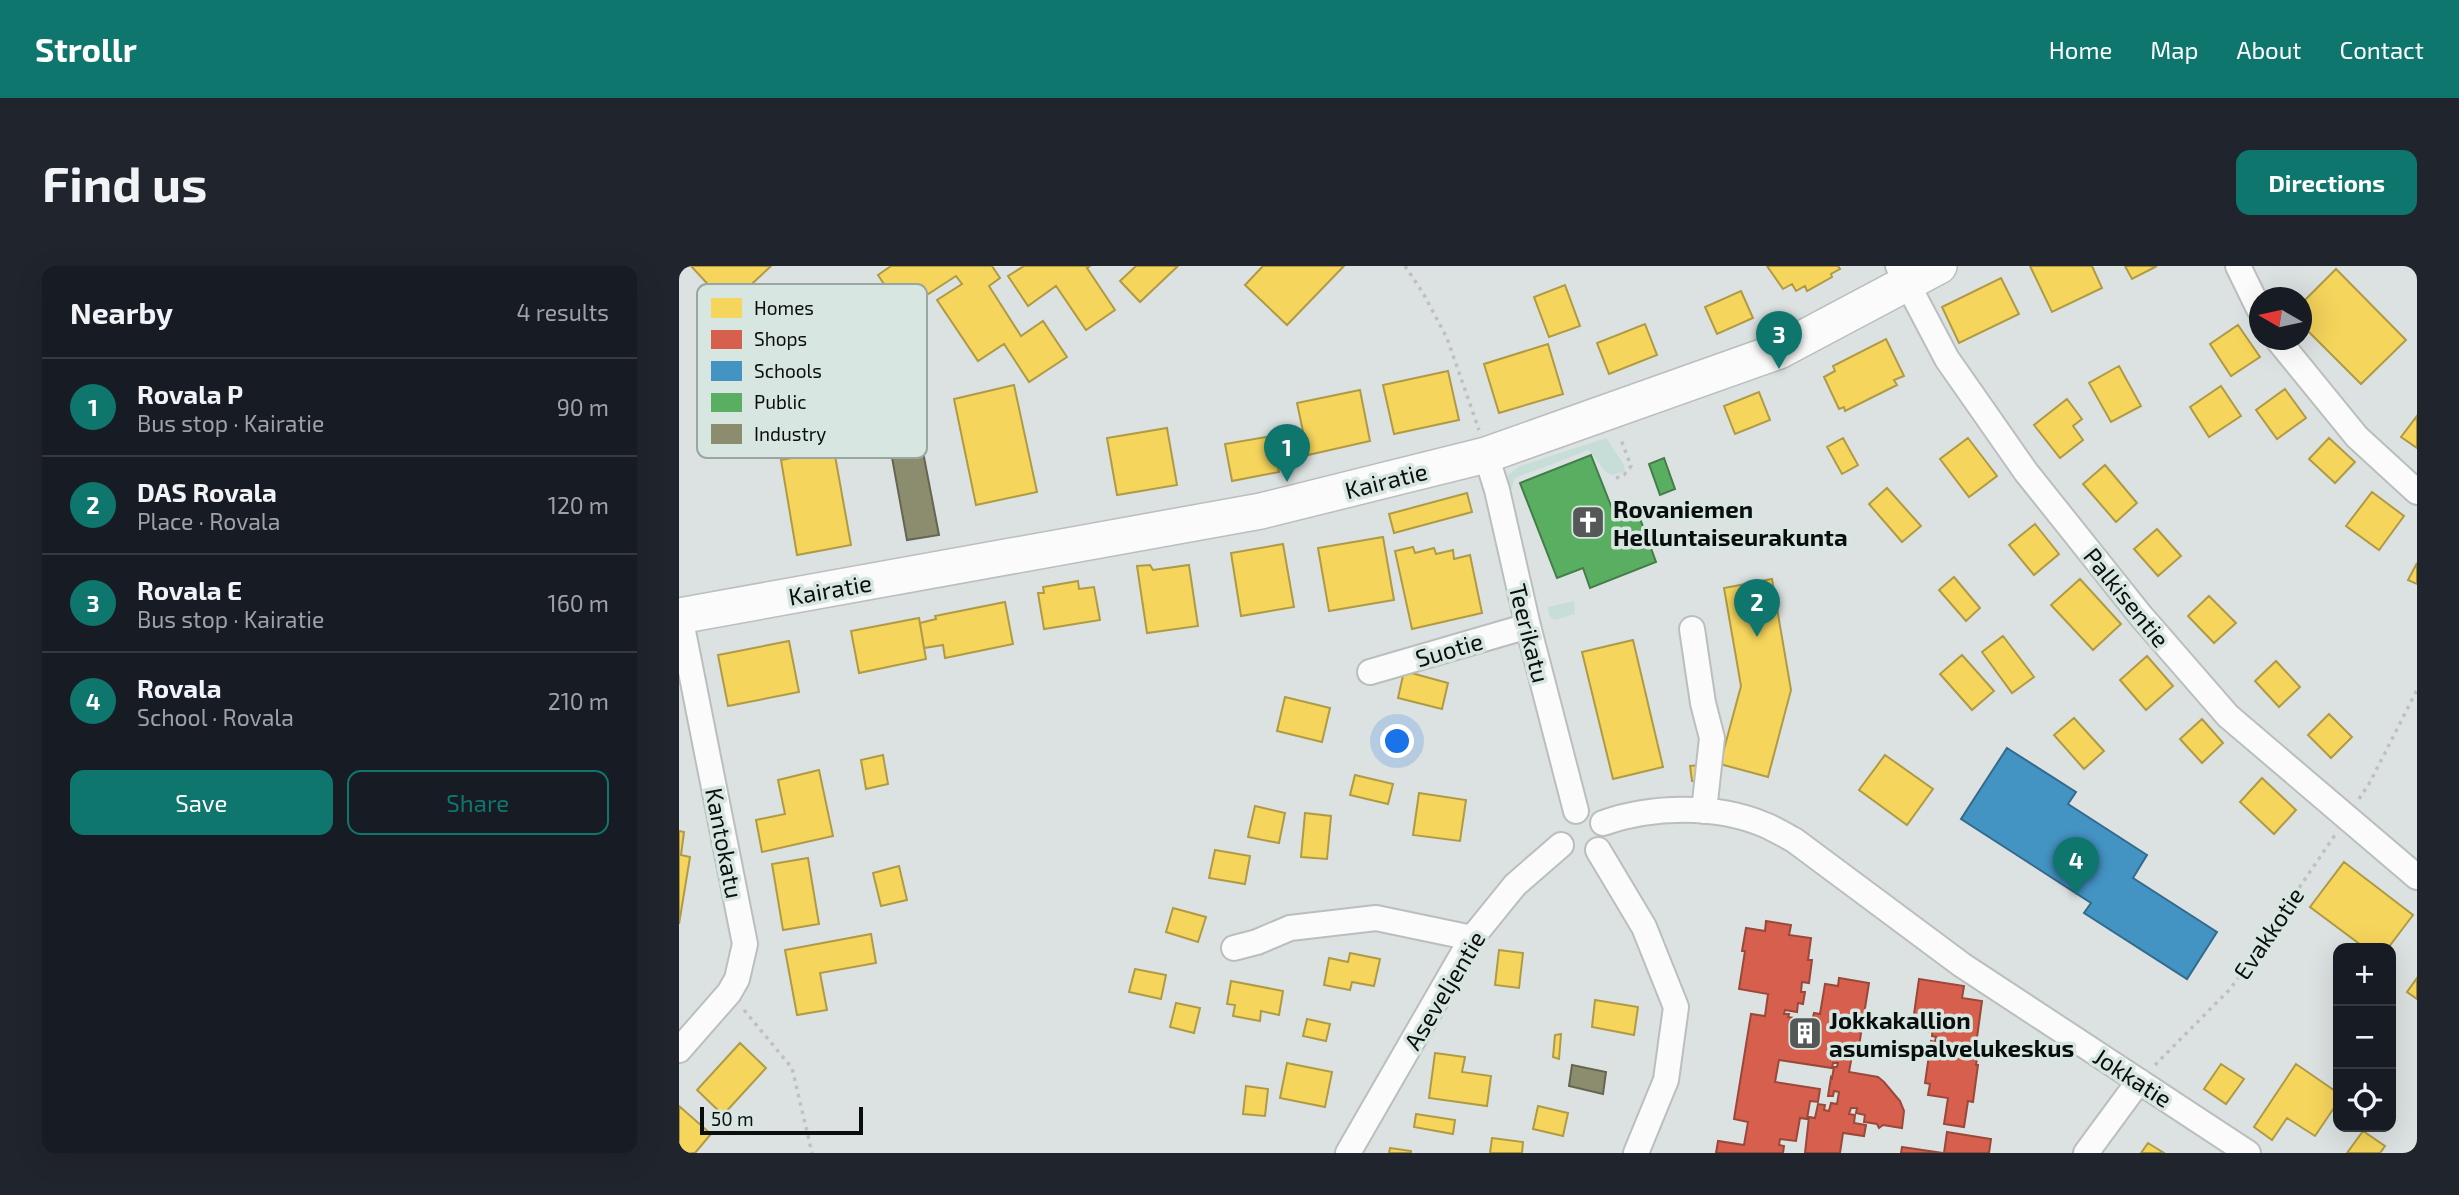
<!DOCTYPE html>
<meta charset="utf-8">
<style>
body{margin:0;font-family:"Exo 2",sans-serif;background:#20242c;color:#f1f3f6}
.controls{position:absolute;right:21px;bottom:21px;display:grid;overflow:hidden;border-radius:14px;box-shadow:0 7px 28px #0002}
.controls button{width:63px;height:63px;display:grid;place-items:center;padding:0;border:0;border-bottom:2px solid #363941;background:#171b24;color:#f1f3f6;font:35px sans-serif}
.compass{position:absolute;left:1570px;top:21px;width:63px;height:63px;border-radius:50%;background:#171b24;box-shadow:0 7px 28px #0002;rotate:279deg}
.scale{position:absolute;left:21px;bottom:18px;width:163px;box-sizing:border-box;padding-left:7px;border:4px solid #0a0f0e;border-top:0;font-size:19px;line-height:24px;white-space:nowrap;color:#0a0f0e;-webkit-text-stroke:5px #d8e6e2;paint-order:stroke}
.you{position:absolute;left:719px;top:476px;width:24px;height:24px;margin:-18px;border:5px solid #fff;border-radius:50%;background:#1a73e8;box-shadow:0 0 0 10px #1a73e833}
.badge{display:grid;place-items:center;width:46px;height:46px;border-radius:50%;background:#0f766e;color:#fff;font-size:23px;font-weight:700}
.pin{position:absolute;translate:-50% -58px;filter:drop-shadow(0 2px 4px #0008)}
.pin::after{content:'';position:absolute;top:37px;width:24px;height:21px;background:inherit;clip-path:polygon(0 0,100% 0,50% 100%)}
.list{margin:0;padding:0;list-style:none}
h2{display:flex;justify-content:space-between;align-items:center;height:91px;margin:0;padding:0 28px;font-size:30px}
h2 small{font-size:23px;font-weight:400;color:#9ea1a6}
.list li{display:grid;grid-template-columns:46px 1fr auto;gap:21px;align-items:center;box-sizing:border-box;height:98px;padding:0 28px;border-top:2px solid #363941}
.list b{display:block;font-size:26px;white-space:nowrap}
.list p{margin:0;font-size:23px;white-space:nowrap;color:#9ea1a6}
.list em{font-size:23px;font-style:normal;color:#9ea1a6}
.actions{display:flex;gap:14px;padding:21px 28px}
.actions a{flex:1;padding:16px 0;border:2px solid #0f766e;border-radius:14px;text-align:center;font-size:24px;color:#0f766e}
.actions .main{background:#0f766e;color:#fff}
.icon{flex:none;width:38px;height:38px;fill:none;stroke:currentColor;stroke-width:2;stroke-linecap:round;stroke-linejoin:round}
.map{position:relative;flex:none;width:1738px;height:887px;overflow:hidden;border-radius:14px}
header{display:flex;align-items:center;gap:42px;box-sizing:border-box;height:98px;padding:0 35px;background:#0f766e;color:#fff}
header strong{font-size:33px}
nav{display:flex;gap:38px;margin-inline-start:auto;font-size:24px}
.intro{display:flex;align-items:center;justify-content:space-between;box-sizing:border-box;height:168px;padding:0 42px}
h1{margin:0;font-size:49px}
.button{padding:18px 32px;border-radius:14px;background:#0f766e;color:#fff;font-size:24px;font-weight:700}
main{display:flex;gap:42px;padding:0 42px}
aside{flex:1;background:#171b24;border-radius:14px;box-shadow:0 7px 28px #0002}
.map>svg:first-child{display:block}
.green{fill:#c7ddd7}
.homes{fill:#f6d55c;stroke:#af9a45;stroke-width:2}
.shops{fill:#d6604d;stroke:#99483a;stroke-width:2}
.schools{fill:#4393c3;stroke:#326b8d;stroke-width:2}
.public{fill:#5aae61;stroke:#427e48;stroke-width:2}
.industry{fill:#8c8c6e;stroke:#656651;stroke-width:2}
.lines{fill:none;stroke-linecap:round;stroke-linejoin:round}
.minor-casing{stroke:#babfbe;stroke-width:28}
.secondary-casing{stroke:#babfbe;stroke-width:38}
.path{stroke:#bfc1c1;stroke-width:3.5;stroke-dasharray:3.5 5;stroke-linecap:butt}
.minor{stroke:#fafbfa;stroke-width:24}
.secondary{stroke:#fafbfa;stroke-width:35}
.labels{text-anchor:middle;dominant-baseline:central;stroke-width:7;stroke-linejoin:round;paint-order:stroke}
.street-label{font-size:24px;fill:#0a0f0e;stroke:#d8e6e2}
.poi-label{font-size:24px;font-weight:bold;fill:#0a0f0e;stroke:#d8e6e2;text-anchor:start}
.key{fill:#d8e6e2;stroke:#9aa6a2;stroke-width:2}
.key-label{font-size:19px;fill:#0a0f0e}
</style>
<header>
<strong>Strollr</strong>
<nav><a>Home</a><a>Map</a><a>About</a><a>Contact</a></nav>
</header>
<div class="intro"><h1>Find us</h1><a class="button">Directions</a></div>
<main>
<aside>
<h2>Nearby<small>4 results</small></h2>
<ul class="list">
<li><span class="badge">1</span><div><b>Rovala P</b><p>Bus stop · Kairatie</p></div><em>90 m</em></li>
<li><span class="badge">2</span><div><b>DAS Rovala</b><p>Place · Rovala</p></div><em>120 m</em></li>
<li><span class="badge">3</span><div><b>Rovala E</b><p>Bus stop · Kairatie</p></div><em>160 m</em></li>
<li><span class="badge">4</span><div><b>Rovala</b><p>School · Rovala</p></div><em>210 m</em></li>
</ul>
<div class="actions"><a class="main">Save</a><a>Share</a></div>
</aside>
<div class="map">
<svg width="1738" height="887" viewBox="0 0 1738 887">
<rect width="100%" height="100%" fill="#dce2e1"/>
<path class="green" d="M927,172L945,199L946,206L932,209L925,204L910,184L836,212L832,224H826L829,209L841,200Z
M895,335L896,348L875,354L870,349L869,341Z"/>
<path class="homes" d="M12,0H92L49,40Z
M212,0H313L321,12L310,20L342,70L364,55L388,91L350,116L325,78L299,95L258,34L283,18L277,10L223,45L199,9Z
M345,0H411L408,2L436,44L407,64L377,20L349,40L329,10Z
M457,0H499L461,36L441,15Z
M584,0H665L608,59L566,19Z
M1088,0H1159L1161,3L1152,8L1153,11L1128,25L1126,20L1117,25L1113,18L1104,23Z
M1351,0H1413L1423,22L1373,46Z
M1446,0H1478L1453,13Z
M1657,3L1727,74L1682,118L1622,58V38Z
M1322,12L1340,48L1280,77L1263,41Z
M886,19L901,60L870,71L855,31Z
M1062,25L1074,52L1038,68L1026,41Z
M966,58L978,89L930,108L918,77Z
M1559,59L1581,91L1552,110L1531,78Z
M1207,73L1225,110L1215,114L1218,119L1166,145L1165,141L1160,143L1145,111L1156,105L1154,100Z
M869,78L884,128L820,147L805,98Z
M1440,100L1462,140L1432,156L1410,117Z
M769,105L780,154L715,168L704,119Z
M335,119L358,226L297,239L275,133Z
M1542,120L1562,150L1530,171L1511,141Z
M1606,123L1627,152L1598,173L1577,144Z
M681,124L691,175L629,189L618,137Z
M1080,126L1091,154L1056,168L1045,140Z
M1388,133L1403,153L1394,160L1404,174L1381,192L1355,159Z
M1738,150V182L1722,171Z
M488,162L498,219L438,229L428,172Z
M593,170L600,206L553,215L546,178Z
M1164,172L1179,199L1163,208L1148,181Z
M1289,172L1318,210L1290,231L1261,193Z
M1650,172L1676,196L1656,217L1630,193Z
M155,184L172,279L118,289L102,194Z
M1426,199L1458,237L1437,256L1404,218Z
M1208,222L1242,260L1223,276L1190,238Z
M1693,226L1725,250L1700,284L1667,260Z
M788,227L793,246L715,267L710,248Z
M1356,258L1380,288L1355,309L1330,279Z
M1478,263L1502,290L1479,310L1455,283Z
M704,271L715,334L650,345L639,282Z
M604,278L615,341L562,350L552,287Z
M734,281L736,287L755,282L757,288L774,284L775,293L791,289L803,347L733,363L716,285Z
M1738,297V318L1729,314Z
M471,299L474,304L510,299L519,360L468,367L458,300Z
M1275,311L1301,342L1287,355L1260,324Z
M1093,313L1112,424L1089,511L1041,498L1062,420L1045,322Z
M1401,313L1442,358L1414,384L1372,339Z
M399,315L400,323L415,321L421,354L365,363L359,327H365L364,321Z
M1530,330L1557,357L1535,377L1509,350Z
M326,336L334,378L266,392L264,379L245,382L241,357L257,353L256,350Z
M240,352L247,393L180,407L172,365Z
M1324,370L1355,411L1333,427L1303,386Z
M954,374L984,501L934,513L903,386Z
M110,375L120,426L49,440L39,389Z
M1283,389L1315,425L1293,444L1261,408Z
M1468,390L1494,420L1467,444L1441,414Z
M1597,395L1621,421L1600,441L1576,415Z
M725,405L769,417L763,443L719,432Z
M606,431L651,442L643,476L598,465Z
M1650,448L1673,471L1652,492L1629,469Z
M1395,452L1425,485L1405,503L1375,469Z
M1523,453L1544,477L1523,497L1501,473Z
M204,489L209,518L187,523L182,494Z
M1206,489L1254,523L1228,559L1180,524Z
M1022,499L1024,514L1013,515L1011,500Z
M140,504L154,570L83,586L77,554L106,548L99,514Z
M676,509L714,518L709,538L671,529Z
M1583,512L1617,544L1595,568L1561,536Z
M740,527L787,534L781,575L734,569Z
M576,540L606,547L600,577L569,571Z
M626,547L652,550L648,593L622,591Z
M0,565L5,566L2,589L11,591L0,658Z
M536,584L571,590L566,618L530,612Z
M129,592L140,658L104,664L93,598Z
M1665,596L1734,649L1709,682H1686L1631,641Z
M220,600L228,634L202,640L194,607Z
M494,642L527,651L519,676L487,666Z
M192,668L197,697L141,707L148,744L118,749L106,684Z
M820,684L844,687L840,722L816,719Z
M671,687L701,693L695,720L673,716L671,724L645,719L650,692L669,696Z
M456,703L487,709L482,733L450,726Z
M1738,712V733L1728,726Z
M552,715L604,725L600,749L582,745L581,755L554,750L556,739L548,738Z
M916,734L959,741L955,769L913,761Z
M497,737L521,742L515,767L491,761Z
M628,753L651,758L647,775L624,770Z
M882,768L880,793L874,791L876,769Z
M61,777L87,802L44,849L18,824Z
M756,787L786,791L783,806L812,810L808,840L750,832Z
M608,797L653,806L646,841L601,832Z
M1542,798L1565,813L1547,838L1525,823Z
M1617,798L1659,827V836L1636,870L1608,852L1593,874L1575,861Z
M567,820L589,823L586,850L564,848Z
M0,840L32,868L16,887H0Z
M859,840L889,847L884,870L854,863Z
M737,848L776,854L774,868L735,861Z
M1684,865L1706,880L1701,887H1668Z
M813,872L844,876L843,887H811Z
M1469,877L1485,887H1462Z
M711,882L732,885V887H710Z"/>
<path class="shops" d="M1087,655L1112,659L1110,669L1132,672L1129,694H1133L1130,717L1123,716L1122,726H1126L1124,738L1119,737L1118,746L1106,744L1105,748H1110L1109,751L1133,755L1135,747L1141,748L1146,718L1159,720L1160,712L1190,717L1180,780H1183L1182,790L1173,789L1170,806L1199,811L1205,816L1221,835L1225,845L1223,862L1204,859L1200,862L1198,858L1185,856L1186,849L1177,847L1178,842H1172L1170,848L1176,849L1175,857L1187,859L1185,870L1164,867L1161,887H1126L1130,851L1136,852L1139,838L1146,839L1145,844L1150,845L1152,837L1158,838L1160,826L1155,825L1154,830H1149L1152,811L1153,812L1155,801H1158L1159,797H1154L1153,802L1100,794L1096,816L1141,823L1139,836L1131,835L1128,853L1121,852L1117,875L1101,873L1100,879L1105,880L1104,887H1037L1039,875L1065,879L1069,856L1055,853L1072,748L1086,750L1089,728L1060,723L1066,685H1063L1067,662L1086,665Z
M1087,655L1112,659L1110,669L1132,672L1129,694H1133L1130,717L1123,716L1122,726H1126L1124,738L1119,737L1118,746L1106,744L1105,748H1110L1109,751L1133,755L1135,747L1141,748L1146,718L1159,720L1160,712L1190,717L1180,780H1183L1182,790L1173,789L1170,806L1199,811L1205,816L1221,835L1225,845L1223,862L1204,859L1200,862L1198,858L1185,856L1186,849L1177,847L1178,842H1172L1170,848L1176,849L1175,857L1187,859L1185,870L1164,867L1161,887H1126L1130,851L1136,852L1139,838L1146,839L1145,844L1150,845L1152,837L1158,838L1160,826L1155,825L1154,830H1149L1152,811L1153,812L1155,801H1158L1159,797H1154L1153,802L1100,794L1096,816L1141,823L1139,836L1131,835L1128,853L1121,852L1117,875L1101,873L1100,879L1105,880L1104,887H1037L1039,875L1065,879L1069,856L1055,853L1072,748L1086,750L1089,728L1060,723L1066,685H1063L1067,662L1086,665Z
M1240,713L1285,720L1283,732L1303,735L1296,786H1299L1297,799H1299L1294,836L1289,835L1285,861L1265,858L1269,832L1249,829L1251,818L1246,817L1252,775L1256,776L1257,771L1253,770L1254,760L1250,759L1249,765L1233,762Z
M1268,866L1312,873L1310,887H1265Z
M1268,866L1312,873L1310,887H1265Z
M1223,881L1264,887H1222Z
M1223,881L1264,887H1222Z"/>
<path class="schools" d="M1328,482L1397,526L1389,538L1468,589L1454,612L1538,666L1508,713L1405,647L1412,637L1282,553Z"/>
<path class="public" d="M912,189L938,255L959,247L977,296L911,322L904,302L878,312L841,217Z
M985,192L996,223L981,229L970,198Z"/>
<path class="industry" d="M228,103L260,269L228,274L198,109Z
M893,799L927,806L924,828L890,820Z"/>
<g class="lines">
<g class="minor-casing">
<path id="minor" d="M1219,0L1268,93L1347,206L1462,350L1549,450L1738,611
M1559,0L1580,43
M1599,74L1678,171L1738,226
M807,189L818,224L849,360L897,545
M1013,363L1024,437L1033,472L1025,545
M691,406L849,360
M924,557C972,540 1037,538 1086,559C1096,563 1105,569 1115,574L1283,699L1569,887
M919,584L965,661L997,741L987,814L957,887
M555,682L578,676L611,662L697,652L793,672
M0,784L50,727L58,713L66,678L1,350
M669,887L793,672L836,619L882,579
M1407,887L1460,815"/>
</g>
<g class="secondary-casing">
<path id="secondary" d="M0,350L582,245L807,189L1100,85L1260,0"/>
</g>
<path class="path" d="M726,0L744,27L768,72L800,164
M937,212L945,209L952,200L941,171
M1680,533L1690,518L1738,424
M65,744L113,802L133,887
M1476,799L1552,722L1656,569"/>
<use href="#minor" class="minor"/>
<use href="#secondary" class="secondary"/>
</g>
<defs>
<g id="church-square" transform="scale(1.75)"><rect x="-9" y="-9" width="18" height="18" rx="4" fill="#545958" stroke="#d8e6e2"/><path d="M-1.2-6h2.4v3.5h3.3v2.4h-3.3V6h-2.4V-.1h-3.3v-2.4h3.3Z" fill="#fff"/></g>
<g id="building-square" transform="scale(1.75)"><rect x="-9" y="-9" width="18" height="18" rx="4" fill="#545958" stroke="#d8e6e2"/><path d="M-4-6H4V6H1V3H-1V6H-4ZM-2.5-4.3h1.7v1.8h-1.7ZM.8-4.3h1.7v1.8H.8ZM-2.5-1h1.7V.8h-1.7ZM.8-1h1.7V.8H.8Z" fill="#fff"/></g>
</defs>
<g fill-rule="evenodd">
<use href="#church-square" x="909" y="256"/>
<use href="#building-square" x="1126" y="767"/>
</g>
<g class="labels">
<g class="street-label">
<text transform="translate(707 214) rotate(-14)">Kairatie</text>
<text transform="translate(151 323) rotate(-10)">Kairatie</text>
<text transform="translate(1448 331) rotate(51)">Palkisentie</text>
<text transform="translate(851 367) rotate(76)">Teerikatu</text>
<text transform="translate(770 383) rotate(-16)">Suotie</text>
<text transform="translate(46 577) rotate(79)">Kantokatu</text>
<text transform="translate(1589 667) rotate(-56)">Evakkotie</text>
<text transform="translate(765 724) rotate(-59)">Aseveljentie</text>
<text transform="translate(1454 811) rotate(33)">Jokkatie</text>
</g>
<g class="poi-label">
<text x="934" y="242">Rovaniemen<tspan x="934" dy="28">Helluntaiseurakunta</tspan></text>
<text x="1150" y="753">Jokkakallion<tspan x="1150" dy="28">asumispalvelukeskus</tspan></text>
</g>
</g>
<rect x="18" y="18" width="230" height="174" rx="10" class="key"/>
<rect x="32" y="32" width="31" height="20" fill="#f6d55c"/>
<rect x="32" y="64" width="31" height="19" fill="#d6604d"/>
<rect x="32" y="95" width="31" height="20" fill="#4393c3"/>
<rect x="32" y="127" width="31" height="19" fill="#5aae61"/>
<rect x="32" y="158" width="31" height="20" fill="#8c8c6e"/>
<g class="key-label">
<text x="75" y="49">Homes</text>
<text x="75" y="80">Shops</text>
<text x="75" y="112">Schools</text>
<text x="75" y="143">Public</text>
<text x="75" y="175">Industry</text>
</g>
</svg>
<div class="controls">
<button>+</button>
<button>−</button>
<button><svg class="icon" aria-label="locate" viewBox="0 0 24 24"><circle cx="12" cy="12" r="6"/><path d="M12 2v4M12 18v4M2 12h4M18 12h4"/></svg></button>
</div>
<svg class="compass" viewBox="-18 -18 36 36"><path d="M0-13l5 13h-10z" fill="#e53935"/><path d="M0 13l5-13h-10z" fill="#9ea1a6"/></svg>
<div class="scale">50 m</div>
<div class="you"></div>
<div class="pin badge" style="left:608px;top:216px">1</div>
<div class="pin badge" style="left:1078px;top:371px">2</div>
<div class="pin badge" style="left:1100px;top:103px">3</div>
<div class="pin badge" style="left:1397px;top:629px">4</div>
</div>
</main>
